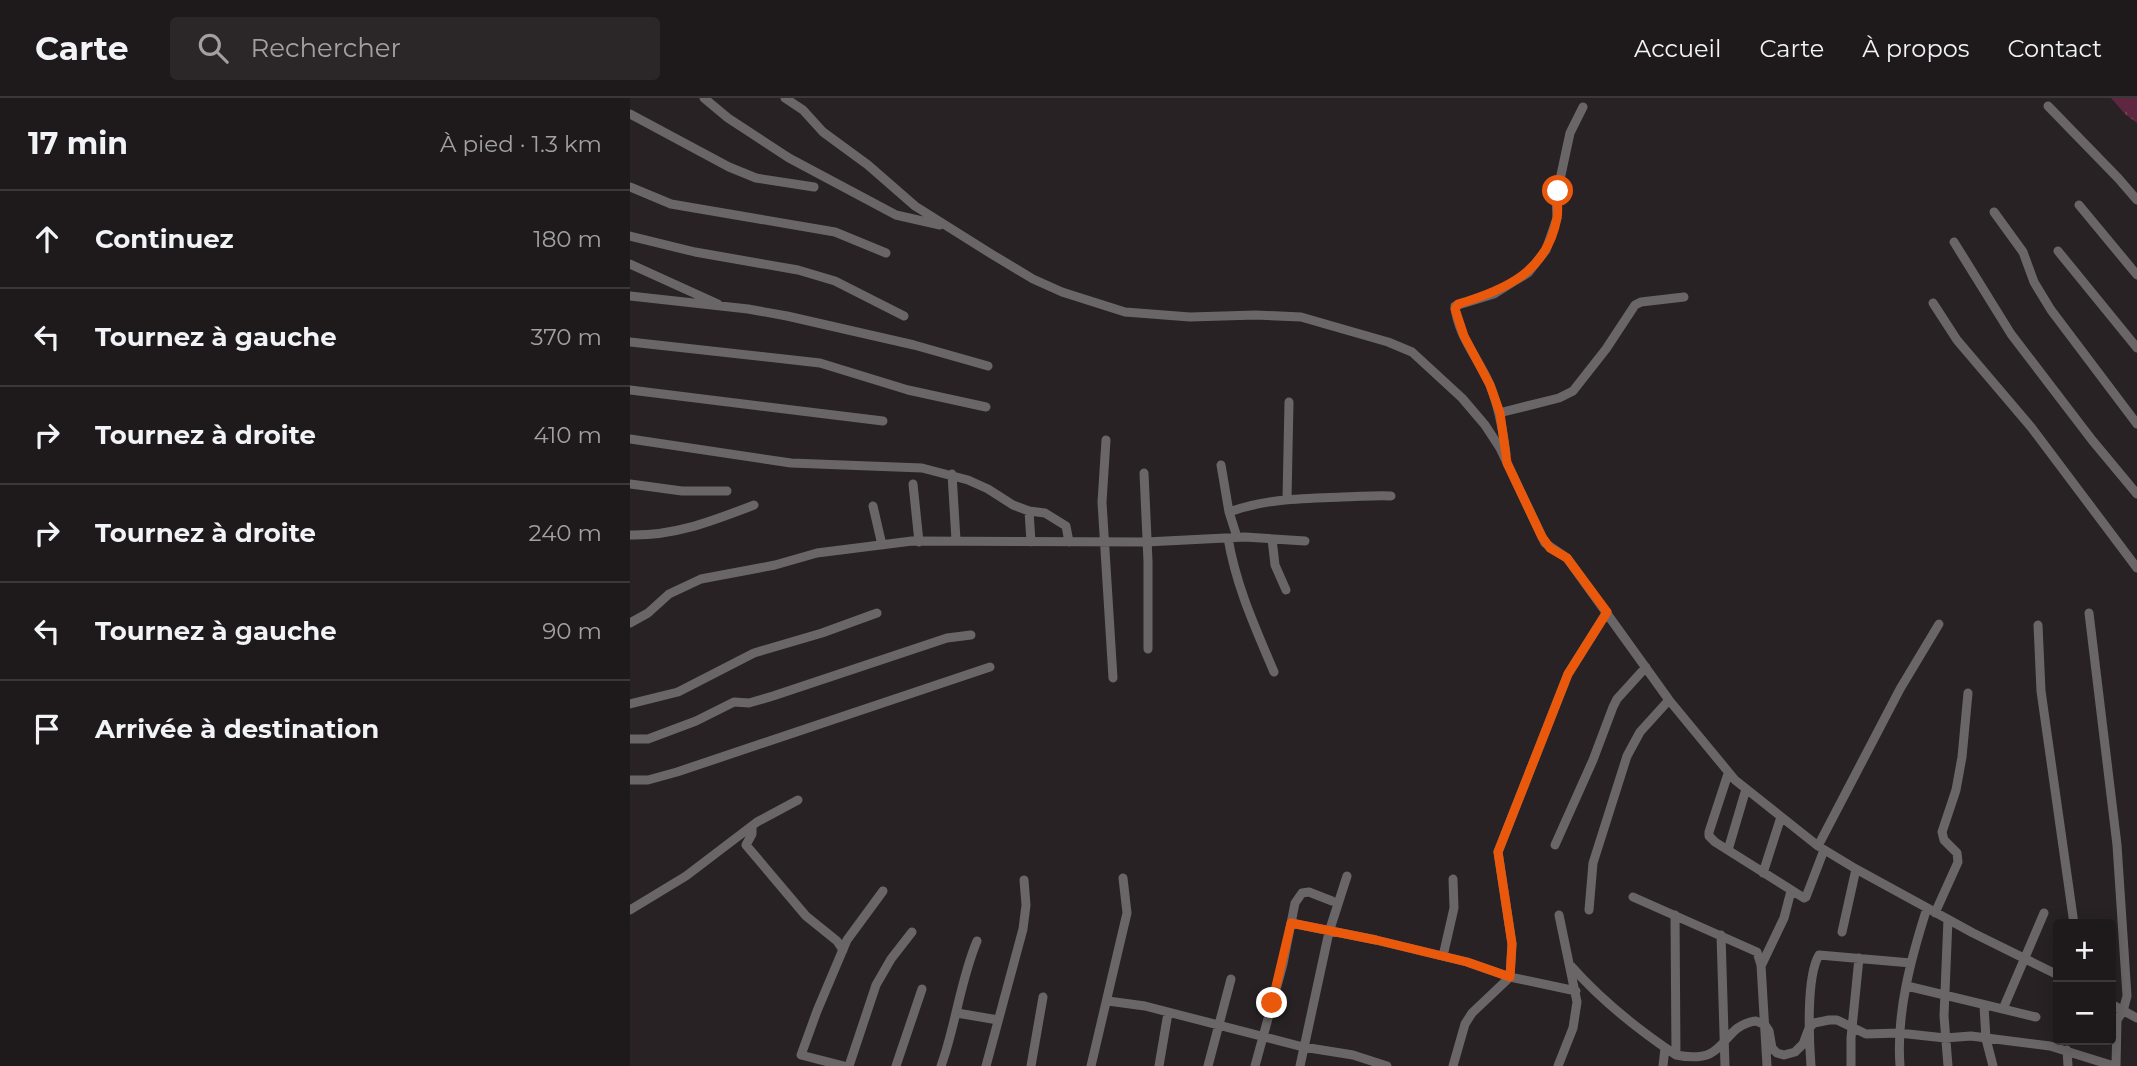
<!DOCTYPE html>
<html lang="fr">
<meta charset="utf-8">
<style>
body{margin:0;font-family:Montserrat,sans-serif;background:#2b2728;color:#f1f3f6}
.controls{position:absolute;right:21px;bottom:21px;display:grid;overflow:hidden;border-radius:7px;box-shadow:0 4px 18px #0003}
.controls button{width:63px;height:63px;display:grid;place-items:center;padding:0;border:0;border-bottom:2px solid #3c383a;background:#1e1a1b;color:#f1f3f6;font:35px sans-serif}
.stop{position:absolute;width:21px;height:21px;margin:-16px;border:5px solid #ea580c;border-radius:50%;background:#fff}
.stop.end{background:#ea580c;border-color:#fff;box-shadow:0 2px 7px #0008}
.list{margin:0;padding:0;list-style:none}
h2{display:flex;justify-content:space-between;align-items:center;height:91px;margin:0;padding:0 28px;font-size:30px}
h2 small{font-size:23px;font-weight:400;color:#a1a1a3}
.list li{display:grid;grid-template-columns:46px 1fr auto;gap:21px;align-items:center;box-sizing:border-box;height:98px;padding:0 28px;border-top:2px solid #3c383a}
.list b{display:block;font-size:26px;white-space:nowrap}
.list em{font-size:23px;font-style:normal;color:#a1a1a3}
.icon{flex:none;width:38px;height:38px;fill:none;stroke:currentColor;stroke-width:2;stroke-linecap:round;stroke-linejoin:round}
.map{position:relative;flex:none;width:1507px;height:968px;overflow:hidden}
header{display:flex;align-items:center;gap:42px;box-sizing:border-box;height:98px;padding:0 35px;background:#1e1a1b;border-bottom:2px solid #3c383a}
header strong{font-size:33px}
nav{display:flex;gap:38px;margin-inline-start:auto;font-size:24px}
.search{width:490px;height:63px;background:#2b2728;display:flex;align-items:center;gap:18px;box-sizing:border-box;padding:0 24px;border-radius:7px;color:#a1a1a3;font-size:26px}
main{display:flex}
aside{flex:1;background:#1e1a1b}
.map>svg:first-child{display:block}
.wetland{fill:url(#wetland-marsh)}
.lines{fill:none;stroke-linecap:round;stroke-linejoin:round}
.minor{stroke:#6a6667;stroke-width:9}
.route{stroke:#ea580c;stroke-width:9}
</style>
<header>
<strong>Carte</strong>
<div class="search"><svg class="icon" aria-label="search" viewBox="0 0 24 24"><circle cx="10" cy="10" r="6"/><path d="M15 15l6 6"/></svg>Rechercher</div>
<nav><a>Accueil</a><a>Carte</a><a>À propos</a><a>Contact</a></nav>
</header>
<main>
<aside>
<h2>17 min<small>À pied · 1.3 km</small></h2>
<ul class="list">
<li><svg class="icon" aria-label="ahead" viewBox="0 0 24 24"><path d="M12 20V5M6 11l6-6 6 6"/></svg><div><b>Continuez</b></div><em>180 m</em></li>
<li><svg class="icon" aria-label="left" viewBox="0 0 24 24"><path d="M17 20v-9H6M10 6l-5 5 5 5"/></svg><div><b>Tournez à gauche</b></div><em>370 m</em></li>
<li><svg class="icon" aria-label="right" viewBox="0 0 24 24"><path d="M7 20v-9h11M14 6l5 5-5 5"/></svg><div><b>Tournez à droite</b></div><em>410 m</em></li>
<li><svg class="icon" aria-label="right" viewBox="0 0 24 24"><path d="M7 20v-9h11M14 6l5 5-5 5"/></svg><div><b>Tournez à droite</b></div><em>240 m</em></li>
<li><svg class="icon" aria-label="left" viewBox="0 0 24 24"><path d="M17 20v-9H6M10 6l-5 5 5 5"/></svg><div><b>Tournez à gauche</b></div><em>90 m</em></li>
<li><svg class="icon" aria-label="arrive" viewBox="0 0 24 24"><path d="M6 21V4h12l-3 4 3 4H6"/></svg><div><b>Arrivée à destination</b></div></li>
</ul>
</aside>
<div class="map">
<svg width="1507" height="968" viewBox="0 0 1507 968">
<defs>
<pattern id="wetland-marsh" width="20" height="14" patternUnits="userSpaceOnUse" patternTransform="scale(1.75)"><rect width="20" height="14" fill="#5e2640"/><path d="M1 5h8M5 5V1M11 12h8M15 12V8" fill="none" stroke="#76465c"/></pattern>
</defs>
<rect width="100%" height="100%" fill="#282224"/>
<path class="wetland" d="M1481,0H1507V25L1495,16Z"/>
<g class="lines">
<path class="minor" d="M74,0L98,20L159,60L266,117L310,127
M155,0L173,12L193,34L238,67L285,108L363,157L403,181L432,194L495,214L560,219L626,217L671,219L758,244L782,254L832,300L855,327L870,350L915,445L937,460L1039,602L1105,682L1188,748L1226,771L1343,835L1428,877
M1418,8L1488,80L1507,102
M0,16L99,69L126,80L184,89
M0,89L41,106L205,134L256,155
M1449,107L1507,177
M1364,114L1393,154L1404,184L1421,212L1507,326
M0,138L65,154L168,172L205,183L274,218
M1324,144L1381,236L1462,342L1507,396
M1428,153L1507,250
M0,166L88,206
M0,198L118,211L157,218L284,247L358,268
M1303,205L1327,242L1401,329L1507,470
M0,244L190,265L278,292L356,309
M0,292L253,323
M869,315L929,300L943,293L976,251L1005,207L1011,204L1054,199
M0,341L161,365L292,370L338,382L358,391L383,407L399,413L415,415L436,428L439,444
M476,342L472,404L483,580
M876,356C873,332 869,310 860,287C849,261 827,237 825,208L864,196L883,184L898,175L916,152L927,120L926,100L940,35L953,9
M591,367L599,414L607,439
M514,375L518,463V551
M322,376L326,442
M0,386L52,393H97
M283,386L289,444
M657,401L659,304
M243,408L252,447
M399,413L401,444
M599,414C638,400 671,401 712,399C728,399 744,397 761,398
M0,437C45,438 82,423 124,407
M598,440C606,488 625,529 644,574
M642,441L645,467L656,492
M1459,515L1487,747L1497,898L1493,913L1487,922L1486,968
M0,525L18,515L39,496L71,481L145,467L187,455L282,443L516,444L615,439L675,443
M1408,527L1411,593L1444,826
M0,606L48,594L124,555L192,535L247,515
M0,641H18L66,623L104,604L119,605L143,598L317,540L341,537
M1098,676L1079,734V738L1085,744L1174,800L1176,799L1194,752
M0,682H18L47,674L360,569
M122,729V736L116,747L176,818L207,843L213,852
M925,747L963,662L983,609L987,601L1016,569
M1188,748L1270,591L1309,526
M1098,752L1116,691
M1133,775L1151,719
M1003,799L1127,854L1131,867L1137,968
M0,812L56,778L127,724L168,702
M959,812L963,765L997,658L1010,634L1039,602
M1305,815L1328,764L1327,755L1314,742L1312,734L1326,692L1332,659L1338,595
M1045,817L1046,957C1101,968 1088,928 1126,923L1135,927L1139,933L1142,950L1147,955L1154,957L1165,954L1173,946L1179,930L1184,925L1199,922H1207L1236,936L1269,935L1315,940L1341,938L1420,948L1484,968
M1318,821L1314,918L1318,968
M661,825L746,842L837,864L880,879L946,893
M1212,834L1226,771
M1091,837L1095,968
M813,858L824,810L823,781
M1132,866L1154,820L1161,793
M941,868C972,903 1007,931 1046,957
M1277,888L1406,919
M478,903L515,908L673,949L723,957L757,968
M1481,906L1507,920
M1354,908L1356,941L1363,968
M1373,911L1414,815
M327,915L368,922
M1437,952L1438,968
M214,968L171,957L187,913L217,842L253,793
M219,968L246,887L261,861L282,834
M266,968L292,891
M311,968C326,927 330,883 347,843
M356,968L393,831L396,807L394,782
M401,968L413,899
M461,968L497,815L493,780
M529,968L538,915
M578,968L601,881
M625,968L653,866L665,805L672,795L679,794L702,803
M670,968L699,834L717,778
M823,968L835,926L842,915L880,879L882,846L868,754L938,576L977,514
M928,968L943,930L947,904L929,817
M1033,968L1035,950
M1181,968C1179,942 1176,879 1189,857L1281,865
M1221,968V940L1229,860
M1270,968C1266,915 1281,860 1297,810"/>
</g>
<g class="lines">
<path class="route" d="M642,905L661,825L746,842L837,864L880,879L882,846L868,754L938,576L977,514L937,460L920,450L912,439L877,365L870,315L860,287L834,238L825,211L828,206C875,192 917,174 927,120C929,111 926,102 928,93"/>
</g>
</svg>
<div class="controls">
<button>+</button>
<button>−</button>
</div>
<div class="stop" style="left:928px;top:93px"></div>
<div class="stop end" style="left:642px;top:905px"></div>
</div>
</main>
